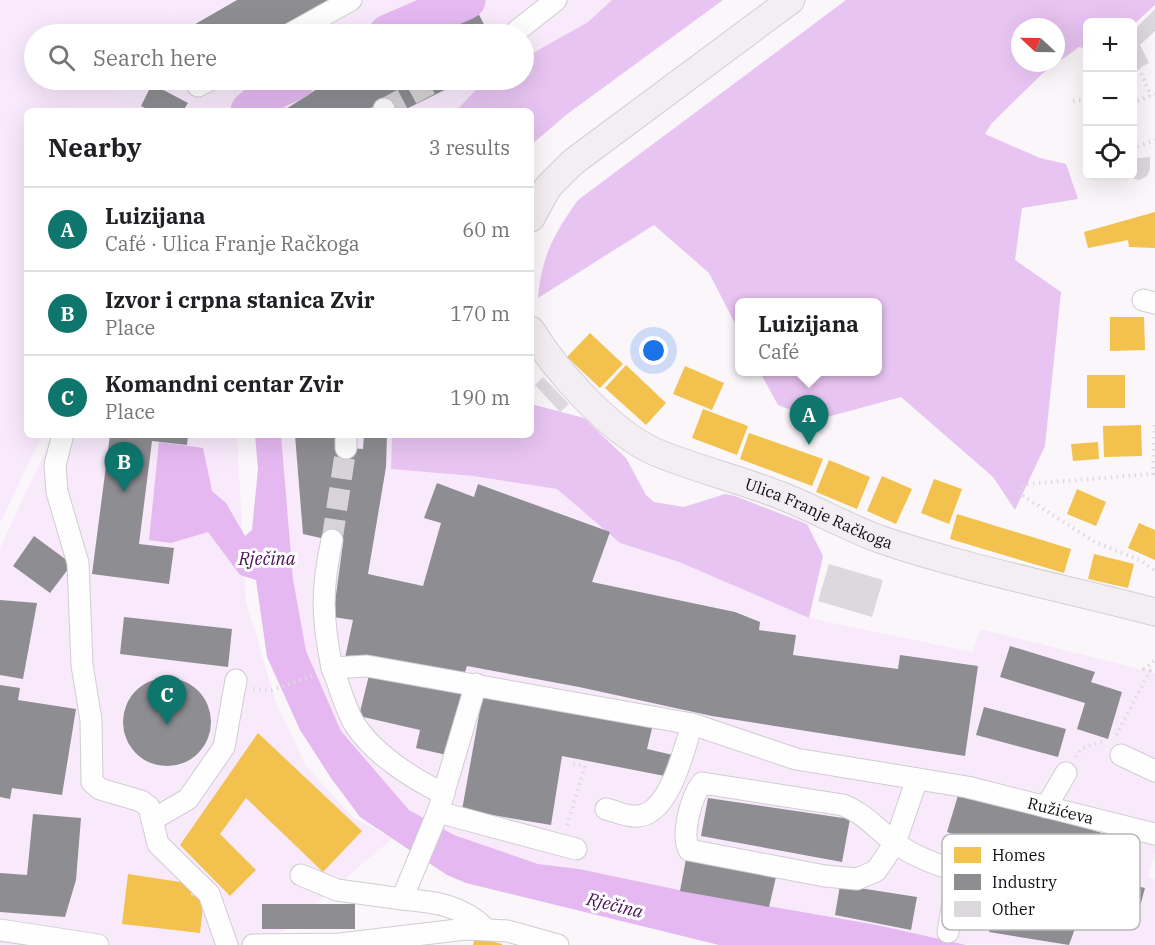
<!DOCTYPE html>
<meta charset="utf-8">
<style>
body{margin:0;font-family:"IBM Plex Serif",serif;background:#f2f2f2;color:#202124}
.controls{position:absolute;right:18px;top:18px;display:grid;overflow:hidden;border-radius:9px;box-shadow:0 6px 24px #0002}
.controls button{width:54px;height:54px;display:grid;place-items:center;padding:0;border:0;border-bottom:2px solid #e0e0e0;background:#fff;color:#202124;font:30px sans-serif}
.compass{position:absolute;left:1011px;top:18px;width:54px;height:54px;border-radius:50%;background:#fff;box-shadow:0 6px 24px #0002;rotate:292deg}
.you{position:absolute;left:654px;top:351px;width:21px;height:21px;margin:-15px;border:4px solid #fff;border-radius:50%;background:#1a73e8;box-shadow:0 0 0 9px #1a73e833}
.badge{display:grid;place-items:center;width:39px;height:39px;border-radius:50%;background:#0f766e;color:#fff;font-size:20px;font-weight:700}
.pin{position:absolute;translate:-50% -50px;filter:drop-shadow(0 2px 3px #0008)}
.pin::after{content:'';position:absolute;top:32px;width:21px;height:18px;background:inherit;clip-path:polygon(0 0,100% 0,50% 100%)}
.popup{position:absolute;left:735px;top:298px;width:147px;height:78px;box-sizing:border-box;display:grid;place-content:center;border-radius:9px;background:#fff;filter:drop-shadow(0 2px 4px #0005);font-size:20px;white-space:nowrap;color:#757577}
.popup b{font-size:22px;color:#202124}
.popup::after{content:'';position:absolute;left:50%;top:100%;margin-left:-12px;border:12px solid transparent;border-top-color:#fff}
.list{margin:0;padding:0;list-style:none}
h2{display:flex;justify-content:space-between;align-items:center;height:78px;margin:0;padding:0 24px;font-size:26px}
h2 small{font-size:20px;font-weight:400;color:#757577}
.list li{display:grid;grid-template-columns:39px 1fr auto;gap:18px;align-items:center;box-sizing:border-box;height:84px;padding:0 24px;border-top:2px solid #e0e0e0}
.list b{display:block;font-size:22px;white-space:nowrap}
.list p{margin:0;font-size:20px;white-space:nowrap;color:#757577}
.list em{font-size:20px;font-style:normal;color:#757577}
.icon{flex:none;width:33px;height:33px;fill:none;stroke:currentColor;stroke-width:2;stroke-linecap:round;stroke-linejoin:round}
.map{position:relative;flex:none;width:1155px;height:945px;overflow:hidden}
.search{position:absolute;background:#fff;box-shadow:0 6px 24px #0002;left:24px;top:24px;width:510px;height:66px;display:flex;align-items:center;gap:15px;box-sizing:border-box;padding:0 21px;border-radius:33px;color:#757577;font-size:22px}
.panel{position:absolute;background:#fff;box-shadow:0 6px 24px #0002;left:24px;top:108px;width:510px;height:330px;border-radius:9px}
.map>svg:first-child{display:block}
.built{fill:#f8eafb}
.green{fill:#f8e9fc}
.forest{fill:#e8c4f2;fill-rule:evenodd}
.water{fill:#e5b8f1}
.homes{fill:#f2c14e}
.industry{fill:#8d8d92}
.lines{fill:none;stroke-linecap:round;stroke-linejoin:round}
.river{stroke:#e5b8f1;stroke-width:39}
.building{fill:#ddd8de}
.minor-tunnel{stroke:#d7d3d7;stroke-width:21;stroke-dasharray:21 10;stroke-linecap:butt}
.minor-casing{stroke:#d1ccd2;stroke-width:23}
.major-casing{stroke:#d2d0d3;stroke-width:29}
.path{stroke:#dddcdd;stroke-width:4;stroke-dasharray:1.5 4.5;stroke-linecap:butt}
.minor{stroke:#fefefe;stroke-width:21}
.major{stroke:#f2eef2;stroke-width:27}
.labels{text-anchor:middle;dominant-baseline:central;stroke-width:6;stroke-linejoin:round;paint-order:stroke}
.street-label{font-size:16px;fill:#100b12;stroke:#fff}
.water-label{font-size:18px;font-style:italic;fill:#4c1259;stroke:#fff}
.key{fill:#fff;stroke:#b7b6b8;stroke-width:1.5}
.key-label{font-size:16px;fill:#100b12}
</style>
<div class="map">
<svg width="1155" height="945" viewBox="0 0 1155 945">
<rect width="100%" height="100%" fill="#faf6fa"/>
<path class="built" d="M187,0H612L588,22L524,58V34H139L145,27Z
M111,80H485L456,111H126Z
M53,435H237L246,602L277,705L306,766L353,817L392,839L266,945H0V548Z
M281,435H392L391,469L473,476L557,489L620,543L679,562L809,618L972,652L981,629L1155,673V852L1148,876L1155,880V945L958,944L877,925L698,894L579,869L538,864L454,835L409,810L341,731L303,653L293,579Z"/>
<path class="green" d="M0,0H187L145,27L139,34H34V80H111L126,111H27V435H42L0,523Z"/>
<path class="forest" d="M612,0H723L566,115L531,145V111H456L485,80H524V58L588,22Z
M846,0H1155V5L1133,25L1132,22H1088L1087,49L1079,47L1042,74L991,124L985,134L1040,158L1066,164L1078,199L1022,208L1015,260L1061,292L1045,446L1015,510L993,477L901,397L816,420L778,405L760,372H878V302H740V333L709,273L654,225L538,298C542,256 553,235 578,200ZM1020,27H1056V63H1020Z
M531,404L584,418L626,458L646,495L654,502L684,507L725,494L735,496L807,524L823,556L809,618L679,562L620,543L557,489L473,476L391,469L392,435H531Z"/>
<path class="water" d="M255,435H281L293,579L306,651L341,731L409,810L454,835L538,864L579,869L698,894L877,925L966,945H719L466,883L447,875L360,817L331,778L300,730L267,657L256,580L240,575L208,532L171,543L149,540L159,442L203,448L212,491L226,503L245,536L252,530L258,469Z"/>
<path class="homes" d="M1155,212V248L1129,247L1128,240L1088,248L1084,232Z
M1110,317H1144L1145,350L1110,351Z
M590,333L623,364L600,388L567,357Z
M626,365L666,403L646,425L605,388Z
M685,366L724,383L712,410L673,394Z
M1087,375H1125V408H1087Z
M703,409L748,426L737,455L692,438Z
M1141,425L1142,456L1104,457L1103,426Z
M749,433L823,459L812,486L740,459Z
M1098,442L1099,459L1073,461L1071,444Z
M829,460L870,477L857,509L816,492Z
M882,476L912,489L896,524L867,511Z
M934,479L962,489L949,524L921,513Z
M1077,489L1106,502L1096,526L1067,514Z
M957,514L1071,549L1064,573L950,539Z
M1139,523L1155,530V560L1128,548Z
M1094,554L1134,564L1128,588L1088,579Z
M258,733L362,831L323,872L246,798L220,834L256,870L230,896L180,845Z
M128,874L193,884L191,895L204,897L200,933L122,924Z
M475,937L502,944V945H473Z"/>
<path class="industry" d="M237,0H329L269,34H178Z
M475,7L489,34H418Z
M331,80H465L402,111H386L380,102L366,111H283Z
M152,84L188,103L183,111H151L141,106Z
M110,435H188L187,445L152,441L139,544L174,548L169,584L92,574Z
M295,435H336V447L363,449L364,435H387L386,467L368,574L423,586L441,523L424,518L437,483L474,497L478,484L610,532L592,582L735,612L760,622L759,630L796,635L793,655L898,669L900,655L978,666L965,756L712,716L579,687L467,666L464,675L345,658L353,620L333,617L343,543L303,534Z
M34,536L72,564L50,593L13,566Z
M0,600L37,603L23,679L0,675Z
M124,617L232,629L228,667L120,654Z
M1010,646L1095,672L1091,682L1122,692L1108,739L1077,729L1085,703L1000,677Z
M370,671L465,693L451,756L416,748L420,730L359,716Z
M123 722a44 44 0 1 1 88 0a44 44 0 1 1-88 0Z
M0,685L20,688L18,700L76,709L62,795L12,788L10,799L0,797Z
M483,693L654,720L647,749L673,755L670,777L562,756L551,825L462,810Z
M984,707L1066,729L1058,757L976,735Z
M959,792L1109,835L1097,876L1145,888L1135,925L1082,910L1069,945L989,932L1009,851L947,832Z
M708,798L850,819L842,862L701,836Z
M33,814L81,818L76,880L65,917L0,912V873L27,875Z
M686,859L776,877L769,907L680,891Z
M840,885L917,897L911,930L835,915Z
M262,904H355V929H262Z"/>
<g class="lines">
<path class="river" d="M388,34L466,0
M250,111L274,90L296,80"/>
</g>
<path class="building" d="M1155,9V31L1140,45L1149,63L1132,72V32Z
M1150,157V169L1147,176L1139,180L1125,177L1124,176H1132V159Z
M543,377L569,404L560,412L535,385Z
M829,564L883,580L872,617L818,601Z"/>
<g class="lines">
<path class="minor-tunnel" d="M384,109L438,80
M332,540L346,448"/>
<g class="minor-casing">
<g id="minor">
<path d="M290,34L351,0"/>
<path d="M513,34L556,0"/>
<path d="M198,86L210,80"/>
<path d="M384,111V109"/>
<path d="M1143,300L1155,303"/>
<path d="M346,435V448"/>
<path d="M62,438L55,465L57,492L78,563L82,665L91,720L92,782L100,789L141,801L149,807L158,844L209,894L227,945"/>
<path id="s1" d="M332,540C321,589 322,619 332,668L367,666L692,724L796,759L967,787L1155,834"/>
<path d="M332,668C340,686 345,709 355,725C375,755 413,779 444,794"/>
<path d="M1121,755L1155,771"/>
<path d="M917,779L895,843L876,871L857,879L825,876L689,850C681,834 691,797 702,783L843,805C866,814 878,831 897,844C915,857 937,865 958,871L948,932"/>
<path d="M1046,807L1066,773"/>
<path d="M606,809C615,811 625,816 633,816C669,820 684,749 692,724"/>
<path d="M438,812L576,849"/>
<path d="M152,820L188,799L224,747L236,680"/>
<path d="M301,875L337,890L402,899L438,812L476,684"/>
<path d="M402,899C435,902 462,905 486,929"/>
<path d="M0,930L98,945"/>
<path d="M253,945L340,944L466,929L508,931L558,945"/>
</g>
</g>
<g class="major-casing">
<g id="major">
<path d="M531,218L548,187L573,162L791,0"/>
<path id="s2" d="M531,330C556,371 609,430 653,451C695,469 740,479 782,496C816,509 848,528 882,540C971,570 1064,588 1155,612"/>
</g>
</g>
<path class="path" d="M1139,68L1151,96
M1073,101L1088,100
M1132,103L1155,94
M1132,149L1155,140
M1155,425L1153,474L1027,484L1020,489V494L1095,542L1142,561L1155,571
M253,689L272,690L315,675
M1116,735L1150,671L1144,669L1155,660
M1076,757L1081,749L1104,741
M567,825L585,766L572,763"/>
<use href="#minor" class="minor"/>
<use href="#major" class="major"/>
</g>
<g class="labels">
<g class="street-label">
<text stroke="none"><textPath href="#s2" startOffset="351">Ulica Franje Račkoga</textPath></text>
<text stroke="none"><textPath href="#s1" startOffset="874">Ružićeva</textPath></text>
</g>
<g class="water-label">
<text x="267" y="558">Rječina</text>
<text transform="translate(615 905) rotate(14)">Rječina</text>
</g>
</g>
<rect x="942" y="834" width="198" height="96" rx="9" class="key"/>
<rect x="954" y="847" width="27" height="16" fill="#f2c14e"/>
<rect x="954" y="874" width="27" height="16" fill="#8d8d92"/>
<rect x="954" y="901" width="27" height="16" fill="#ddd8de"/>
<g class="key-label">
<text x="992" y="861">Homes</text>
<text x="992" y="888">Industry</text>
<text x="992" y="915">Other</text>
</g>
</svg>
<div class="controls">
<button>+</button>
<button>−</button>
<button><svg class="icon" aria-label="locate" viewBox="0 0 24 24"><circle cx="12" cy="12" r="6"/><path d="M12 2v4M12 18v4M2 12h4M18 12h4"/></svg></button>
</div>
<svg class="compass" viewBox="-18 -18 36 36"><path d="M0-13l5 13h-10z" fill="#e53935"/><path d="M0 13l5-13h-10z" fill="#757577"/></svg>
<div class="you"></div>
<div class="pin badge" style="left:809px;top:445px">A</div>
<div class="popup"><b>Luizijana</b>Café</div>
<div class="pin badge" style="left:124px;top:492px">B</div>
<div class="pin badge" style="left:167px;top:725px">C</div>
<div class="search"><svg class="icon" aria-label="search" viewBox="0 0 24 24"><circle cx="10" cy="10" r="6"/><path d="M15 15l6 6"/></svg>Search here</div>
<section class="panel">
<h2>Nearby<small>3 results</small></h2>
<ul class="list">
<li><span class="badge">A</span><div><b>Luizijana</b><p>Café · Ulica Franje Račkoga</p></div><em>60 m</em></li>
<li><span class="badge">B</span><div><b>Izvor i crpna stanica Zvir</b><p>Place</p></div><em>170 m</em></li>
<li><span class="badge">C</span><div><b>Komandni centar Zvir</b><p>Place</p></div><em>190 m</em></li>
</ul>
</section>
</div>
